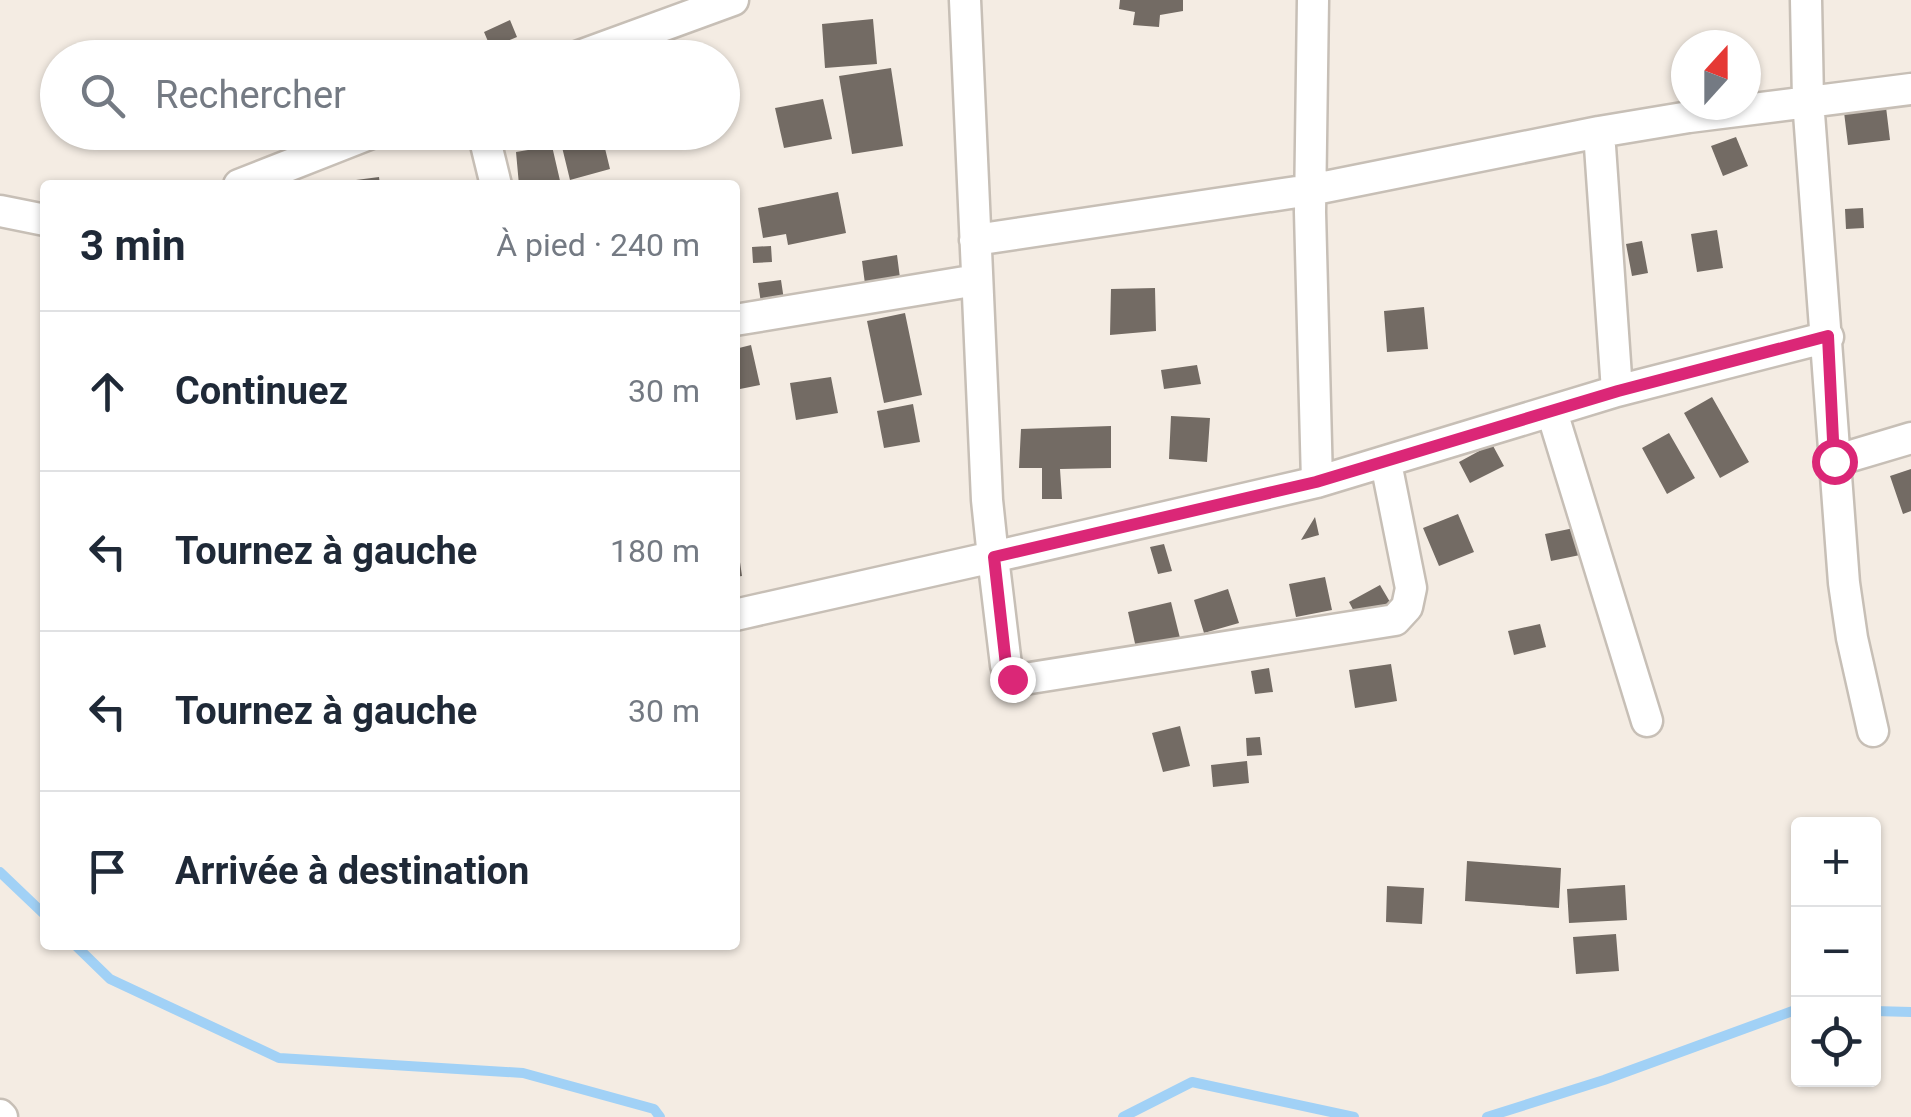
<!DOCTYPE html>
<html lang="fr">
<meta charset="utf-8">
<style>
body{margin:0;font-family:Roboto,sans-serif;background:#f6f6f7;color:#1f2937}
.controls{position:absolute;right:30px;bottom:30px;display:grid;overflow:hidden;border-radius:10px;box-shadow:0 2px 8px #0004}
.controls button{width:90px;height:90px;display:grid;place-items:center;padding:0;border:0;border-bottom:2px solid #e0e1e3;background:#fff;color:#1f2937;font:50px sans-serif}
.compass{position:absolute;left:1671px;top:30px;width:90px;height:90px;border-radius:50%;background:#fff;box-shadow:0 2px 8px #0004;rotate:21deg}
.stop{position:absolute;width:30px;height:30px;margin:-22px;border:8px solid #db2777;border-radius:50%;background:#fff}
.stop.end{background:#db2777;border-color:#fff;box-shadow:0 2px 10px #0008}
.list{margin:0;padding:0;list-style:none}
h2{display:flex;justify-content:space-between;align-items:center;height:130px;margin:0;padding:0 40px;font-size:42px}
h2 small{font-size:32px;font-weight:400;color:#747a83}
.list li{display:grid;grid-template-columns:65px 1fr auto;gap:30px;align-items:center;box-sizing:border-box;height:160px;padding:0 40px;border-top:2px solid #e0e1e3}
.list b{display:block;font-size:38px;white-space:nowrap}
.list em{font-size:32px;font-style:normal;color:#747a83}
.icon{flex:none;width:55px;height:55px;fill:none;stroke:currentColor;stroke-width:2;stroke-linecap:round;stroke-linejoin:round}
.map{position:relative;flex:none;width:1911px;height:1117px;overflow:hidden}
.search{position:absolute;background:#fff;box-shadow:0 2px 8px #0004;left:40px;top:40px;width:700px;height:110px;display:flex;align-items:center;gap:25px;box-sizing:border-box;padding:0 35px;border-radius:55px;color:#747a83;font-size:38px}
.panel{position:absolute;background:#fff;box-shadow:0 2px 8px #0004;left:40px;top:180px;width:700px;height:770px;border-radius:10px}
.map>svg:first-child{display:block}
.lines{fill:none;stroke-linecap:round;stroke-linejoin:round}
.stream{stroke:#a1d1f6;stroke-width:10}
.building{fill:#736b64}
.street-casing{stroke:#c7bfb6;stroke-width:35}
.street{stroke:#fff;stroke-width:30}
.route{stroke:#db2777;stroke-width:12}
</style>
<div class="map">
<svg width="1911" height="1117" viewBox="0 0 1911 1117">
<rect width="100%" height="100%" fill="#f4ece3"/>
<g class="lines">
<path class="stream" d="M0,872L45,915
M75,945L110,979L279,1058L523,1073L654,1109L660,1117
M1874,1011L1911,1012
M1123,1117L1192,1082L1354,1117
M1487,1117L1604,1080L1798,1009"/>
</g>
<path class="building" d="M1120,0H1183V11L1160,15L1159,27L1133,25L1135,12L1119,9Z
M873,19L877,64L825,68L822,24Z
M510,20L517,37L503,43L508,55L495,58L484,32Z
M891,68L903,146L852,154L839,76Z
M823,99L832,139L784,148L775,108Z
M1886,107L1890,140L1848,145L1844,112Z
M601,132L610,169L570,180L562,147Z
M1736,137L1748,166L1723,176L1711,146Z
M552,146L561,185H519L516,152Z
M379,177L380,185H333V183Z
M838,192L846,233L788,245L786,234L763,238L758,208Z
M1863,208L1864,228L1846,229L1845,209Z
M1717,230L1723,268L1697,272L1691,234Z
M1642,241L1648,273L1632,276L1626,244Z
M771,246L772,262L753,263L752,247Z
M897,255L900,278L865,284L862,261Z
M781,280L784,300L761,303L758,283Z
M1155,288L1156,331L1110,335L1111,289Z
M1424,307L1428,349L1387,352L1384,311Z
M905,313L922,395L884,403L867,321Z
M751,345L760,385L735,390V349Z
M1197,365L1201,384L1164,389L1161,370Z
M831,377L838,413L796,420L790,383Z
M1712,397L1749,462L1720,478L1684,413Z
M913,404L920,442L884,448L877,411Z
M1171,416L1210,418L1207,462L1169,459Z
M1111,426V468L1060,469L1062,499H1042V468H1019L1021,429Z
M1669,433L1695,478L1667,494L1642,448Z
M1492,444L1504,466L1470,483L1459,462Z
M1911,469V511L1903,514L1890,476Z
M1458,514L1474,552L1439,566L1423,528Z
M1315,517L1319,535L1301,540Z
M1574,528L1580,555L1551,561L1545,534Z
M737,541L742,576L735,577V542Z
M1164,544L1172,571L1158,574L1150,547Z
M1325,577L1332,610L1296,617L1289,584Z
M1380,585L1390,602L1358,619L1349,602Z
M1228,589L1239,623L1204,633L1194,600Z
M1171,602L1180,638L1136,648L1128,612Z
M1540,624L1546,647L1514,655L1508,631Z
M1391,664L1397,701L1355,708L1349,670Z
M1269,668L1273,692L1255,694L1251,671Z
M1180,726L1190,766L1163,772L1152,733Z
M1260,737L1262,755L1247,756L1246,738Z
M1247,761L1249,783L1213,787L1211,765Z
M1467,861L1561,868L1559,908L1465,901Z
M1625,885L1627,920L1569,923L1567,889Z
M1387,886L1424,888L1422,924L1386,922Z
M1616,934L1619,971L1576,974L1573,937Z"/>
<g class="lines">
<g class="street-casing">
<path id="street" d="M965,0L987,500L993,557L1317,482L1617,391L1828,337
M1313,0L1310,212L1317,482
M1806,0L1808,100L1844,583L1852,638L1873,731
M574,58L733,0
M483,132L496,185
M1599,132L1617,391
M239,185L374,132
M0,211L45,220
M975,240L1310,190L1599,132L1689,117L1911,89
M735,320L977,280
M1552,412L1647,721
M1834,461L1911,438
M735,615L993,557L1006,665L1012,679L1018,680L1395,620L1407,607L1411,588L1386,463
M0,1115L2,1117"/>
</g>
<use href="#street" class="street"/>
</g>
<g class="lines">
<path class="route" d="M1012,679L1006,665L994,557L1316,482L1618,391L1828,336L1834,461"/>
</g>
</svg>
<div class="controls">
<button>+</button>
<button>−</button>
<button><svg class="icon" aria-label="locate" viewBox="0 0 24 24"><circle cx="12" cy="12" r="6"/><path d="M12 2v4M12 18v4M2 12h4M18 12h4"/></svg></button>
</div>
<svg class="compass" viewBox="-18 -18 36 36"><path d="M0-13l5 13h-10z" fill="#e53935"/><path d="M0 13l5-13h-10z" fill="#747a83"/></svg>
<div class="stop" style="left:1834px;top:461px"></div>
<div class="stop end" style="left:1012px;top:679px"></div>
<div class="search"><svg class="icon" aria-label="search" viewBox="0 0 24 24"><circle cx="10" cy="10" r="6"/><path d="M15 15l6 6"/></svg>Rechercher</div>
<section class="panel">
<h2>3 min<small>À pied · 240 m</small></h2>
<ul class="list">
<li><svg class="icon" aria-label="ahead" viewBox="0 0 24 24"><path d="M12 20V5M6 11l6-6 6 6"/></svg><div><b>Continuez</b></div><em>30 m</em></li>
<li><svg class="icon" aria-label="left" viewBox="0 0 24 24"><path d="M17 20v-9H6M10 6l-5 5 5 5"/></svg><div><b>Tournez à gauche</b></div><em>180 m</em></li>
<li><svg class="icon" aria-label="left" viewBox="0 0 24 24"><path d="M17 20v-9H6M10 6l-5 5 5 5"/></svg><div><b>Tournez à gauche</b></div><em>30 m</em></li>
<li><svg class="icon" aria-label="arrive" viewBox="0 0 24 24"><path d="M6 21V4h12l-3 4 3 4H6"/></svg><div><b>Arrivée à destination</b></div></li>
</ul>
</section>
</div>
